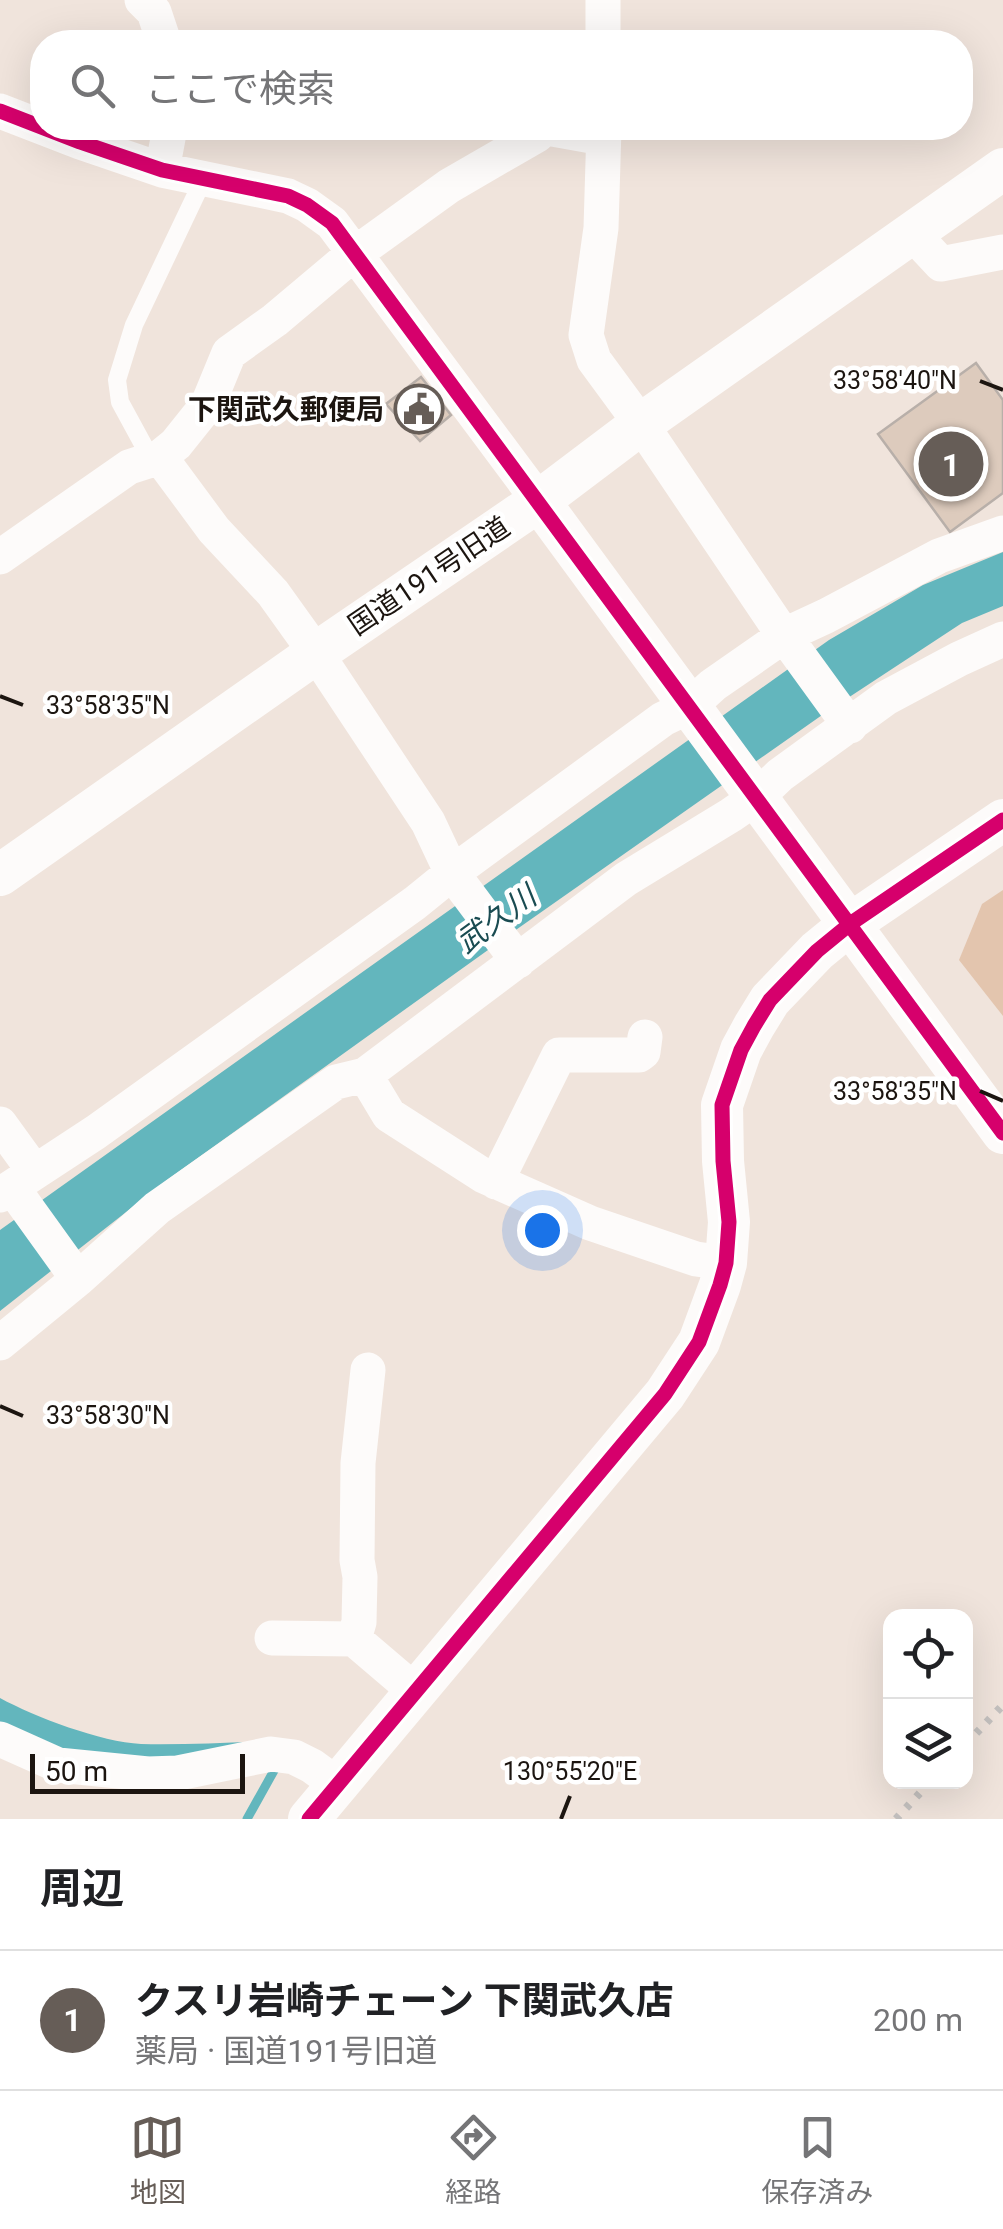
<!DOCTYPE html>
<html lang="ja">
<meta charset="utf-8">
<style>
body{margin:0;font-family:Roboto,"Noto Sans JP",sans-serif;background:#f2f2f2;color:#202124}
.controls{position:absolute;right:30px;bottom:30px;display:grid;overflow:hidden;border-radius:20px;box-shadow:0 10px 40px #0002}
.controls button{width:90px;height:90px;display:grid;place-items:center;padding:0;border:0;border-bottom:2px solid #e0e0e0;background:#fff;color:#202124;font:50px sans-serif}
.scale{position:absolute;left:30px;bottom:25px;width:215px;box-sizing:border-box;padding-left:10px;border:5px solid #1c1510;border-top:0;font-size:28px;line-height:35px;white-space:nowrap;color:#1c1510;-webkit-text-stroke:8px #fff;paint-order:stroke}
.you{position:absolute;left:542px;top:1230px;width:35px;height:35px;margin:-25px;border:8px solid #fff;border-radius:50%;background:#1a73e8;box-shadow:0 0 0 15px #1a73e833}
.badge{display:grid;place-items:center;width:65px;height:65px;border-radius:50%;background:#665d57;color:#fff;font-size:32px;font-weight:700}
.pin{position:absolute;translate:-50% -50%;border:5px solid #fff;box-shadow:0 2px 10px #0006}
.list{margin:0;padding:0;list-style:none}
h2{display:flex;justify-content:space-between;align-items:center;height:130px;margin:0;padding:0 40px;font-size:42px}
h2 small{font-size:32px;font-weight:400;color:#757577}
.list li{display:grid;grid-template-columns:65px 1fr auto;gap:30px;align-items:center;box-sizing:border-box;height:140px;padding:0 40px;border-top:2px solid #e0e0e0}
.list b{display:block;font-size:38px;white-space:nowrap}
.list p{margin:0;font-size:32px;white-space:nowrap;color:#757577}
.list em{font-size:32px;font-style:normal;color:#757577}
.icon{flex:none;width:55px;height:55px;fill:none;stroke:currentColor;stroke-width:2;stroke-linecap:round;stroke-linejoin:round}
.map{position:relative;flex:none;width:1003px;height:1819px;overflow:hidden}
.search{position:absolute;background:#fff;box-shadow:0 10px 40px #0002;left:30px;right:30px;top:30px;height:110px;display:flex;align-items:center;gap:25px;box-sizing:border-box;padding:0 35px;border-radius:40px;color:#757577;font-size:38px}
.sheet{height:270px;background:#fff}
nav{display:flex;justify-content:space-around;align-items:center;box-sizing:border-box;height:140px;border-top:2px solid #e0e0e0;background:#fff;font-size:28px;color:#757577}
nav a{display:grid;justify-items:center;gap:5px}
nav .on{color:#665d57}
.map>svg:first-child{display:block}
.green{fill:#e3c5ae}
.water{fill:#63b6bd}
.lines{fill:none;stroke-linecap:round;stroke-linejoin:round}
.stream{stroke:#63b6bd;stroke-width:9}
.building{fill:#ddcbbd;stroke:#b8afa9;stroke-width:2.5}
.service{stroke:#fdfbfa;stroke-width:18}
.minor{stroke:#fdfbfa;stroke-width:35}
.tertiary{stroke:#fdfbfa;stroke-width:42}
.rail{stroke:#c4c1bf;stroke-width:8;stroke-dasharray:5 10;stroke-linecap:butt}
.cycleway-casing{stroke:#fff;stroke-width:21}
.cycleway{stroke:#d6006c;stroke-width:15}
.ticks{fill:none;stroke:#1c1510;stroke-width:4}
.labels{text-anchor:middle;dominant-baseline:central;stroke-width:9;stroke-linejoin:round;paint-order:stroke}
.poi-label{font-size:28px;font-weight:bold;fill:#1c1510;stroke:#fff;text-anchor:end}
.street-label{font-size:28px;fill:#1c1510;stroke:#fff}
.water-label{font-size:30px;font-style:italic;fill:#1a4c52;stroke:#fff}
.ticks-label{font-size:25px;text-anchor:middle;fill:#1c1510;stroke:#fff;stroke-width:9;stroke-linejoin:round;paint-order:stroke}
</style>
<div class="map">
<svg width="1003" height="1819" viewBox="0 0 1003 1819">
<rect width="100%" height="100%" fill="#f0e4dc"/>
<path class="green" d="M1003,890V1016L959,960L982,904Z"/>
<path class="water" d="M1003,552V606L962,623L825,713L520,927L167,1180L0,1311V1230L829,640L923,585Z
M0,1698C35,1717 101,1742 141,1744C188,1745 235,1742 282,1741L173,1764L61,1758L0,1728Z"/>
<g class="lines">
<path class="stream" d="M247,1819L276,1767"/>
</g>
<path class="building" d="M976,363L1003,400V493L950,532L878,434Z
M421,377L451,415L420,441L386,404Z"/>
<g class="lines">
<path class="service" d="M537,135L604,147
M151,459L120,402L117,380L134,325L203,180"/>
<path class="minor" d="M142,0L154,12L164,42
M603,0V42
M0,111L80,142L162,170L288,196L307,205L332,223L539,501
M604,128L601,228L586,335L594,360L641,424L776,624L850,726
M162,170L170,128
M912,233L941,264L1003,252
M160,457L214,530L273,593L316,653L428,822L452,873L518,961
M0,557L129,467L160,457L176,444L208,404L229,353L275,320L345,261L449,186L537,135
M365,1075L389,1115L484,1176L590,1223L696,1259L726,1263
M0,1124L34,1171
M496,1182L559,1055H639L643,1052L645,1037
M0,1195L96,1132L415,903L452,873L663,719L690,706L713,685L785,635L826,616L939,556L1003,533
M19,1197L78,1279
M0,1343L78,1279L157,1208L336,1082L365,1075L626,879L731,815L757,797L780,775L886,698L959,659L1003,639
M368,1370L358,1463L357,1560L360,1577L359,1622L354,1639L415,1691
M272,1638L354,1639
M0,1739L58,1765L148,1774L178,1773L271,1754L294,1757L312,1766L338,1785"/>
<path class="tertiary" d="M539,501L1003,1133
M0,875L316,653L539,501L641,424L1003,169
M309,1819L665,1394L699,1342L720,1285L726,1263L729,1222L723,1161L722,1105L741,1050L754,1026L770,1000L817,951L850,924L1003,820"/>
<path class="rail" d="M966,1744L1003,1705
M896,1819L930,1782"/>
<g class="cycleway-casing">
<path id="cycleway" d="M0,111L80,142L162,170L288,196L307,205L332,223L1003,1133
M309,1819L665,1394L699,1342L720,1285L726,1263L729,1222L723,1161L722,1105L741,1050L754,1026L770,1000L817,951L850,924L1003,820"/>
</g>
<use href="#cycleway" class="cycleway"/>
</g>
<path class="ticks" d="M980,381L1003,390M0,696L23,705M980,1091L1003,1101M0,1406L23,1416M561,1819L570,1796"/>
<defs>
<g id="civic-ring" transform="scale(2.5)"><circle r="9.5" fill="#fff" stroke="#665d57" stroke-width="1.5"/><path d="M-.6-6.5H3V-4.5H.6V-3L4-1V1h2V6H-6V1h2V-1L-.6-3ZM-1.2 2.5V6h2.4V2.5Z" fill="#665d57"/></g>
</defs>
<g fill-rule="evenodd">
<use href="#civic-ring" x="419" y="409"/>
</g>
<g class="labels">
<g class="poi-label">
<text x="384" y="409">下関武久郵便局</text>
</g>
<g class="street-label">
<text transform="translate(429 576) rotate(-34)">国道191号旧道</text>
</g>
<g class="water-label">
<text transform="translate(496 919) rotate(-36)">武久川</text>
</g>
</g>
<g class="ticks-label">
<text x="895" y="389">33°58'40"N</text>
<text x="108" y="714">33°58'35"N</text>
<text x="895" y="1100">33°58'35"N</text>
<text x="108" y="1424">33°58'30"N</text>
<text x="570" y="1780">130°55'20"E</text>
</g>
</svg>
<div class="controls">
<button><svg class="icon" aria-label="locate" viewBox="0 0 24 24"><circle cx="12" cy="12" r="6"/><path d="M12 2v4M12 18v4M2 12h4M18 12h4"/></svg></button>
<button><svg class="icon" aria-label="layers" viewBox="0 0 24 24"><path d="M12 4l9 5-9 5-9-5zM3 14l9 5 9-5"/></svg></button>
</div>
<div class="scale">50 m</div>
<div class="you"></div>
<div class="pin badge" style="left:951px;top:464px">1</div>
<div class="search"><svg class="icon" aria-label="search" viewBox="0 0 24 24"><circle cx="10" cy="10" r="6"/><path d="M15 15l6 6"/></svg>ここで検索</div>
</div>
<section class="sheet">
<h2>周辺<small></small></h2>
<ul class="list">
<li><span class="badge">1</span><div><b>クスリ岩崎チェーン 下関武久店</b><p>薬局 · 国道191号旧道</p></div><em>200 m</em></li>
</ul>
</section>
<nav>
<a class="on"><svg class="icon" aria-label="map" viewBox="0 0 24 24"><path d="M3 6l6-2 6 2 6-2v14l-6 2-6-2-6 2zM9 4v14M15 6v14"/></svg>地図</a>
<a><svg class="icon" aria-label="directions" viewBox="0 0 24 24"><path d="M12 3l9 9-9 9-9-9zM9 14v-3h6M13 9l2 2-2 2"/></svg>経路</a>
<a><svg class="icon" aria-label="saved" viewBox="0 0 24 24"><path d="M7 4h10v16l-5-4-5 4z"/></svg>保存済み</a>
</nav>
